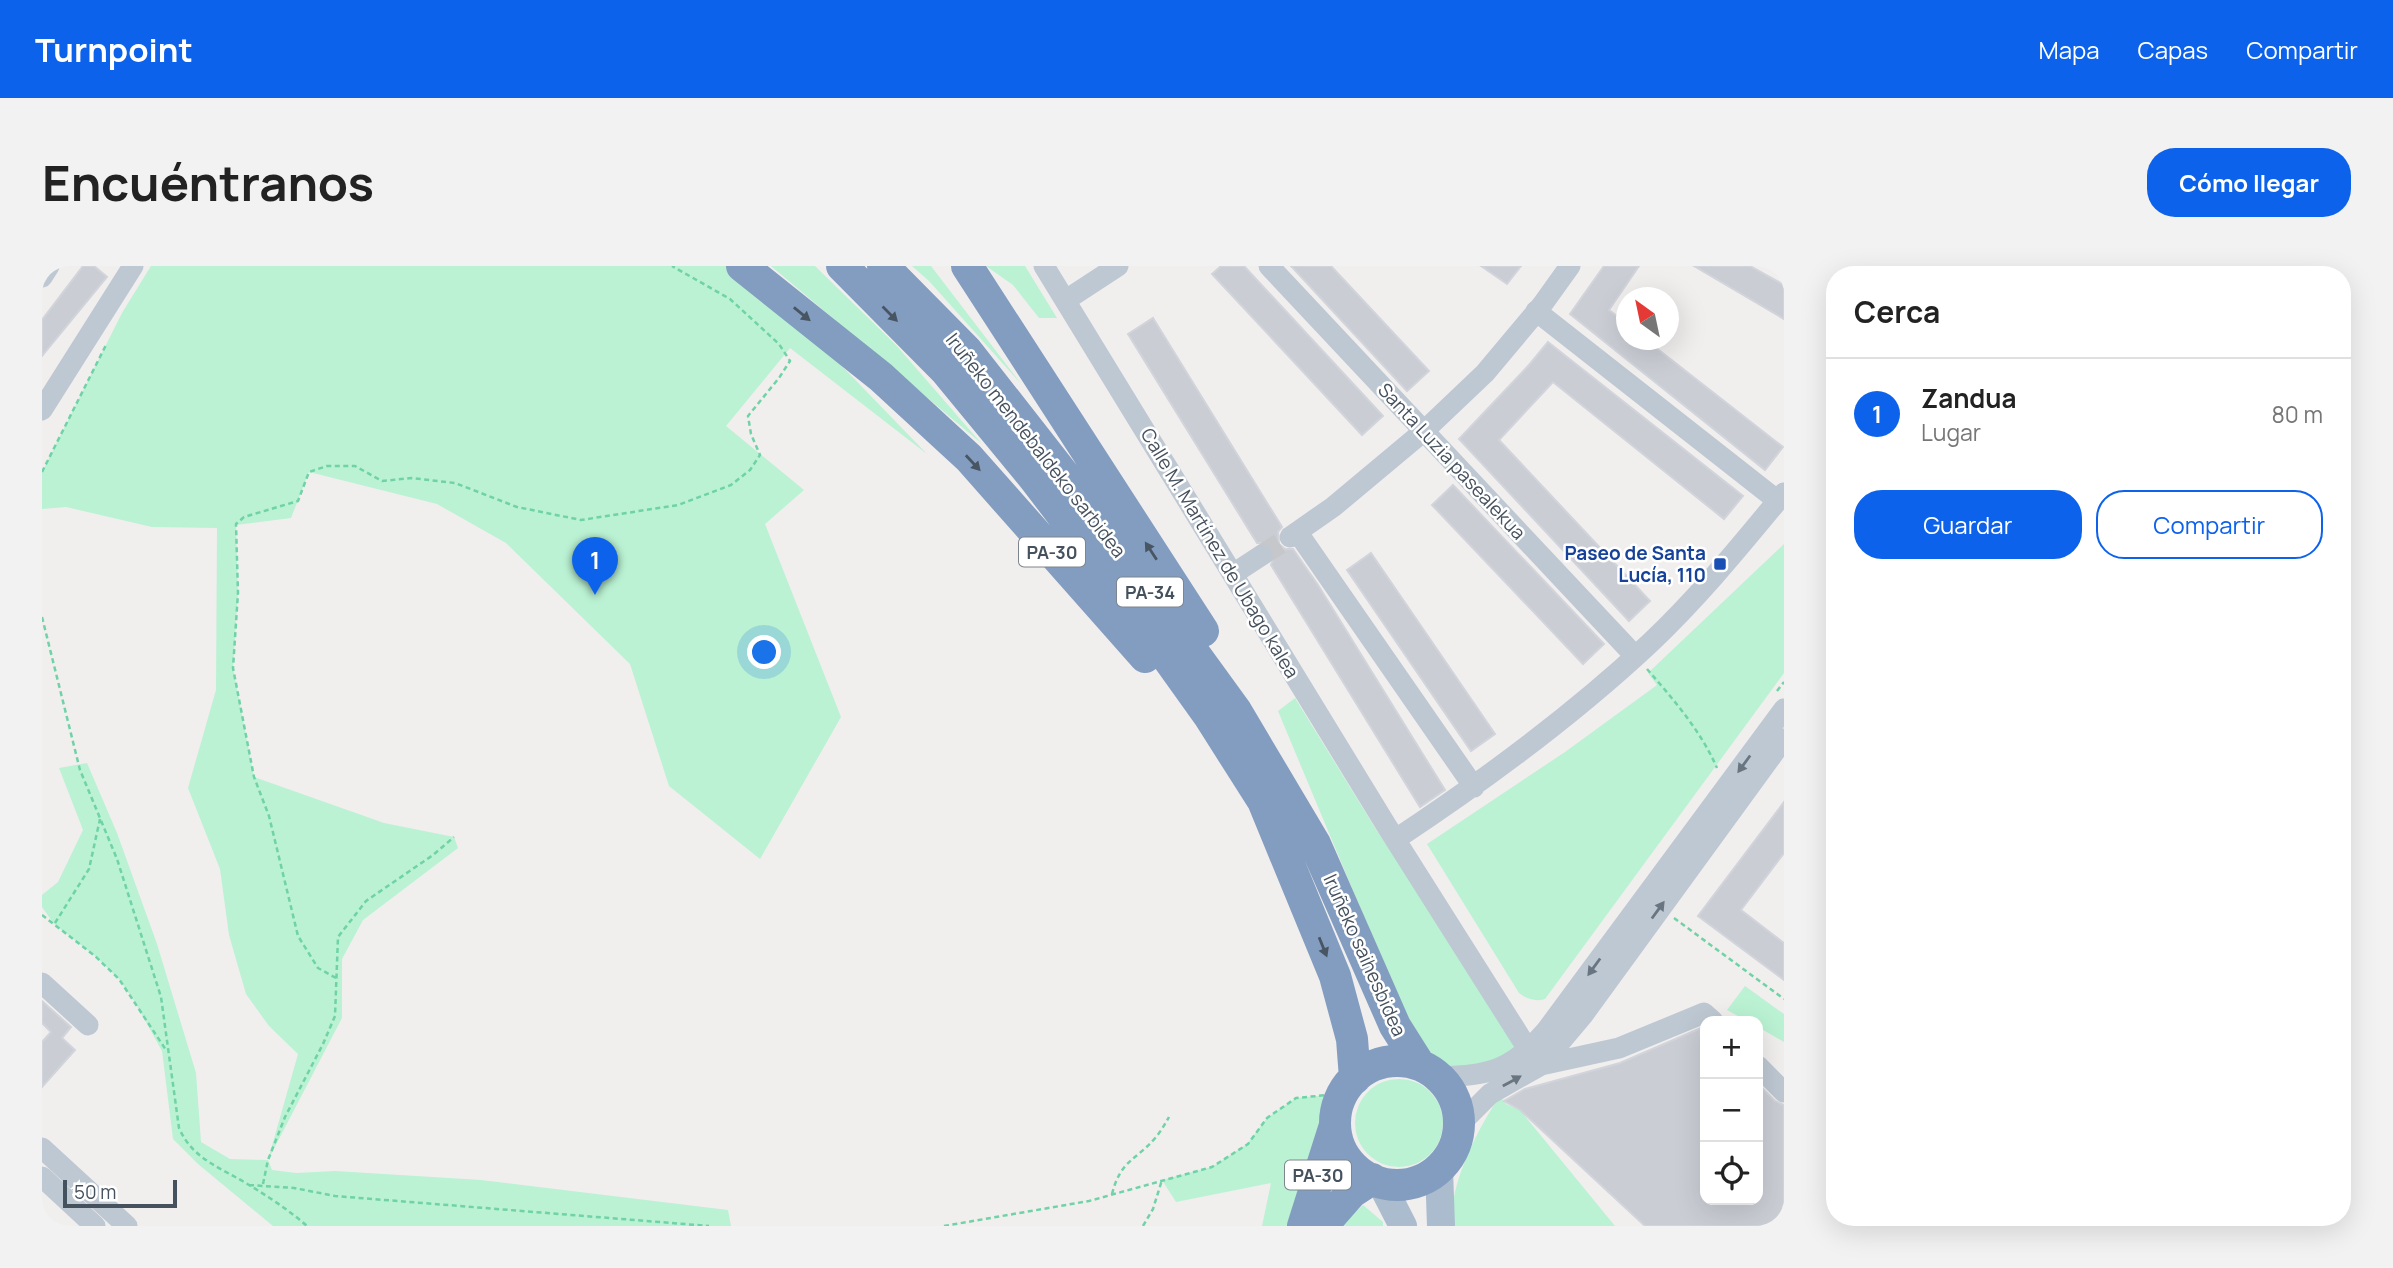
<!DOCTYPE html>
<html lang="es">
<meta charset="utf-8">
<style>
body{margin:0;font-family:Manrope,sans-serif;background:#f2f2f2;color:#222}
.controls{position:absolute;right:21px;bottom:21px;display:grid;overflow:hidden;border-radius:14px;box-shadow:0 7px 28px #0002}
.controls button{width:63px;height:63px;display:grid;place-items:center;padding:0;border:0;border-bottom:2px solid #e0e0e0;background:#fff;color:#222;font:35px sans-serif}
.compass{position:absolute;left:1574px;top:21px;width:63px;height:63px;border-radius:50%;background:#fff;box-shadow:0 7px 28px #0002;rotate:327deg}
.scale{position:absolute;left:21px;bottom:18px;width:114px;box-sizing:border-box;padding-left:7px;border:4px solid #45515d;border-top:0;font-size:19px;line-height:24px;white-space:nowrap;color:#45515d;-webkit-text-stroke:5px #fff;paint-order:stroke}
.you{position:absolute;left:723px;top:387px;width:24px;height:24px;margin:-18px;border:5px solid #fff;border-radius:50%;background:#1a73e8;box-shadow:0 0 0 10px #1a73e833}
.badge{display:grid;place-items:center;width:46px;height:46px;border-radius:50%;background:#0d62ec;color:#fff;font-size:23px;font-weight:700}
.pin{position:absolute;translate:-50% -58px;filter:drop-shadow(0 2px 4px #0008)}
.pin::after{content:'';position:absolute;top:37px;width:24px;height:21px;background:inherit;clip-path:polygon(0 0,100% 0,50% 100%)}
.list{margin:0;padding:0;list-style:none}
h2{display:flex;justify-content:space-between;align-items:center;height:91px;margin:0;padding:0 28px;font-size:30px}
h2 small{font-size:23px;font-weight:400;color:#767676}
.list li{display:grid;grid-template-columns:46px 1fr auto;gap:21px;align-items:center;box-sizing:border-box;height:112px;padding:0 28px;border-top:2px solid #e0e0e0}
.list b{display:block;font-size:26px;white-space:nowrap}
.list p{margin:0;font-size:23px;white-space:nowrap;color:#767676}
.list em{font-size:23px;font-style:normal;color:#767676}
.actions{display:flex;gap:14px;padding:21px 28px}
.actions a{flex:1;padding:16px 0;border:2px solid #0d62ec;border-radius:28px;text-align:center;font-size:24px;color:#0d62ec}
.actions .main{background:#0d62ec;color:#fff}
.icon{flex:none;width:38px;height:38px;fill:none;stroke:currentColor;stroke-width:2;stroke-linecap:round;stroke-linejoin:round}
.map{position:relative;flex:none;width:1742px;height:960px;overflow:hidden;border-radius:28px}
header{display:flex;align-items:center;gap:42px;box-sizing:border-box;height:98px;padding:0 35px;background:#0d62ec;color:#fff}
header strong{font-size:33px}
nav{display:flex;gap:38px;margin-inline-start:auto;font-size:24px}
.intro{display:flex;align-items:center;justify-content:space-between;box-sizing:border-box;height:168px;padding:0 42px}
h1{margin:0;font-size:49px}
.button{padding:18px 32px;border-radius:28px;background:#0d62ec;color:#fff;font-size:24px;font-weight:700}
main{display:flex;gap:42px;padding:0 42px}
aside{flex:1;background:#fff;border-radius:28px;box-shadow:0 7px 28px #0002}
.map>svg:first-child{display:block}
.green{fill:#baf2d3}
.building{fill:#cacdd4;stroke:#d2d4db;stroke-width:2}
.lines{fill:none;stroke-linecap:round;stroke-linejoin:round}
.minor-tunnel{stroke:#c6c7ca;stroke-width:21;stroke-dasharray:21 10;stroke-linecap:butt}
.path{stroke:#70d2a7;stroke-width:2.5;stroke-dasharray:5 3.5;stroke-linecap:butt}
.minor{stroke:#bec8d2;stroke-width:21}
.major{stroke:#acbccf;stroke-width:28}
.highway{stroke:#839dc1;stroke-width:32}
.oneway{fill:#485562}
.oneway2{fill:#697580}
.transit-dot{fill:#1a4fb4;stroke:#fff;stroke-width:2.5}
.labels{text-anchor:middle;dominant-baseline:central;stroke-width:5;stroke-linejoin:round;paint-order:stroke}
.shield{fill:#fff;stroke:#7d858e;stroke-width:2}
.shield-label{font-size:18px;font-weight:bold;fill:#45515d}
.street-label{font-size:19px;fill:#45515d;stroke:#fff}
.transit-label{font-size:19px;font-weight:bold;fill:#164399;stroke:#fff;text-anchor:end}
</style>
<header>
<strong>Turnpoint</strong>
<nav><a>Mapa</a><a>Capas</a><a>Compartir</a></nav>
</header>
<div class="intro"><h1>Encuéntranos</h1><a class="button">Cómo llegar</a></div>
<main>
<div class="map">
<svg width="1742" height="960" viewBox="0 0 1742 960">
<rect width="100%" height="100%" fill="#f1eeee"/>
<path class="green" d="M109,0H700L707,4L885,188L748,82L684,160L762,224L723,258L799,451L718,593L627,520L588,398L464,277L395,238L267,206L249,252L194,259L196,327L191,402L212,511L342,557L412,571L416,582L321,654L300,693V752L226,894L230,904L254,907L293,905L439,914L686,944L689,960H231L156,898L131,873L120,785L94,738L77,713L53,690L12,658L0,641V629L16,616L41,564L17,502L45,497L75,567L115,678L154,807L159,876L188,893L226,894L256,788L227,760L204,728L187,669L178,603L146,522L174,424L175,262L110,261L24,241L0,243V206L80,47Z
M729,0H773L854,79L939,177Z
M870,0H889L980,119L887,15Z
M944,0H983L1015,52H997L971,19Z
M1742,278V407L1503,733C1493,736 1485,733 1477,727L1385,578L1523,486L1615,419L1606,407Z
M1253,432L1335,565L1463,746L1487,785L1397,811L1358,737L1236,445Z
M1703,720L1742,748V776L1716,761V755H1705L1685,744Z
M1313 857a44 44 0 1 1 88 0a44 44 0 1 1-88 0Z
M1285,829L1247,960H1220L1229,917L1134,936L1120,914L1170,901L1205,878L1225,852L1254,832Z
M1458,830L1464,838L1478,844L1573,960H1411C1404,924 1437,860 1458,830Z
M1321,939L1341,956V960H1298Z"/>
<path class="building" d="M41,0H52L65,11L0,90V54Z
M1179,0H1202L1341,150L1320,169L1170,8Z
M1249,0H1289L1387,105L1365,125Z
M1439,0H1479L1465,18Z
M1562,0H1597L1567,44L1585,58V74H1604L1741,181L1723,204L1528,48Z
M1652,0H1708L1742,19V53Z
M1111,52L1240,261L1236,266L1237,278L1243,283H1251L1276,319L1403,524L1378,541L1229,299L1233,289L1231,282L1225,277H1215L1086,68Z
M1506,76L1701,230L1682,253L1511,116L1457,174L1608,335L1587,355L1417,173L1487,99Z
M1411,219L1562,378L1541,398L1390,239Z
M1329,287L1453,468L1429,485L1305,304Z
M1742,536V587L1699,644L1742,677V714L1656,650Z
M0,735L29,761L20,772L33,784L0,821V776L9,766L0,757Z
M1659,762L1663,765V934H1716V818L1733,835L1742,839V960H1603L1478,844L1462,835L1483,823L1578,797Z"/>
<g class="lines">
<path class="minor-tunnel" d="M1220,289L1248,271"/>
<path class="path" d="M0,206L64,79
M0,351L38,504L75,593L119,731L137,862C151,894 180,902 207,919C227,931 248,945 265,960
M1605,403C1631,433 1659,465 1675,502
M1735,425L1742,416
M0,649L53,690L77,713L124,784
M1632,652L1742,733
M13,657L47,603L58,553
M294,712L276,702L256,670L227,550L212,511L191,402L196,327L194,258L202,251L256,235L267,206L285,200H313L340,215L369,212L413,217L475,241L539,254L636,239L689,219L708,204L718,189L709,168L706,150L737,112L748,95L737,78L688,33L630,0
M221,918L226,894L243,851L281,778L293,750L296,671L324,635L391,589L412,571
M207,919L252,922L293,930L667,960
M1070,928C1079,893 1094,895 1114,871C1119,865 1123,858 1127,851
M902,960L1047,935L1170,901L1206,878L1225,852L1254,832L1296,828
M1101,960L1111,943L1120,914"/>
<path class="minor" d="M1002,0L1344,559L1487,785
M1227,0L1593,390
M0,11L7,0
M1024,34L1076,0
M1494,45L1736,235
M0,144L91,0
M1256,267L1432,521
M1248,271L1291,241L1382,165L1443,107L1500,39L1528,0
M1191,308L1220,289
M1354,573C1443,514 1529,451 1607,378C1656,332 1699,279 1742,227
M0,717L46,759
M1499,799L1577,782L1662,747L1671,755
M1716,800L1742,826
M1397,811C1448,809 1469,805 1504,765L1742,443
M1418,858L1448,828L1499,799L1541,749L1742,473
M0,882L85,960
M0,911L53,960"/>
<path class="major" d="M1397,903L1399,960
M1339,917L1361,960"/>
<path class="highway" d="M700,0L839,111L927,192L1103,391
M800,0L904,105L992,212L1069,313L1167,450L1221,535L1293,710L1310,773L1313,812
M841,0L925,85L1030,219L1194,445L1273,578L1353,760L1377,798
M925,0L1161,365
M1293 857a62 62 0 1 1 124 0a62 62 0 1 1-124 0Z
M1261,960L1293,859
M1280,960L1310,926L1330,913"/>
</g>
<defs><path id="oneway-solid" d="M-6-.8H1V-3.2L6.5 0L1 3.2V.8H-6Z" transform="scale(1.75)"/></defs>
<g class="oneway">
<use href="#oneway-solid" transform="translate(760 48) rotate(39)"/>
<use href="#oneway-solid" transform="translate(848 48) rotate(45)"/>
<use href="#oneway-solid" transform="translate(931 197) rotate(47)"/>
<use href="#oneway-solid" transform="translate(1109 285) rotate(-123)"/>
<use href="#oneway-solid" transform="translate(1281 681) rotate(68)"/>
</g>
<g class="oneway2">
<use href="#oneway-solid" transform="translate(1702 498) rotate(126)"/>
<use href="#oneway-solid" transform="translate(1616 644) rotate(-54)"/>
<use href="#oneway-solid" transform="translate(1552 701) rotate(126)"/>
<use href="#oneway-solid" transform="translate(1470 815) rotate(-29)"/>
</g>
<rect class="transit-dot" x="1671" y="291" width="14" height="14" rx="3.5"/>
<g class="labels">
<g class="shield">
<rect x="977" y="271.5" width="66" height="29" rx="5"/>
<rect x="1075" y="311.5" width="66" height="29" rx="5"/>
<rect x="1243" y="894.5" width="66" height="29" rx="5"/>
</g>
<g class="shield-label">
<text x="1010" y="286">PA-30</text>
<text x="1108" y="326">PA-34</text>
<text x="1276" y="909">PA-30</text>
</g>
<g class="street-label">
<text transform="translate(994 179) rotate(52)">Iruñeko mendebaldeko sarbidea</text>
<text transform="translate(1410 195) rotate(47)">Santa Luzia pasealekua</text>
<text transform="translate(1178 287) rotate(59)">Calle M. Martínez de Ubago kalea</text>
<text transform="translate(1323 689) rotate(66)">Iruñeko saihesbidea</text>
</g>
<g class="transit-label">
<text x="1664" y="287">Paseo de Santa<tspan x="1664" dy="22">Lucía, 110</tspan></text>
</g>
</g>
</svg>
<div class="controls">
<button>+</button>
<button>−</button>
<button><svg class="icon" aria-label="locate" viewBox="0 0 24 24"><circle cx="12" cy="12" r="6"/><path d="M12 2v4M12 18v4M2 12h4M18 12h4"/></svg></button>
</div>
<svg class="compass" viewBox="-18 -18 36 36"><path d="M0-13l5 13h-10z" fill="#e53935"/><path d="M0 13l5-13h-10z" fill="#767676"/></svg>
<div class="scale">50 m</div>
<div class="you"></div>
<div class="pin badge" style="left:553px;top:329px">1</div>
</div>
<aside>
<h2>Cerca<small></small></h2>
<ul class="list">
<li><span class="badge">1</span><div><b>Zandua</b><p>Lugar</p></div><em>80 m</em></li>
</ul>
<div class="actions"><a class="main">Guardar</a><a>Compartir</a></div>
</aside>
</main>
